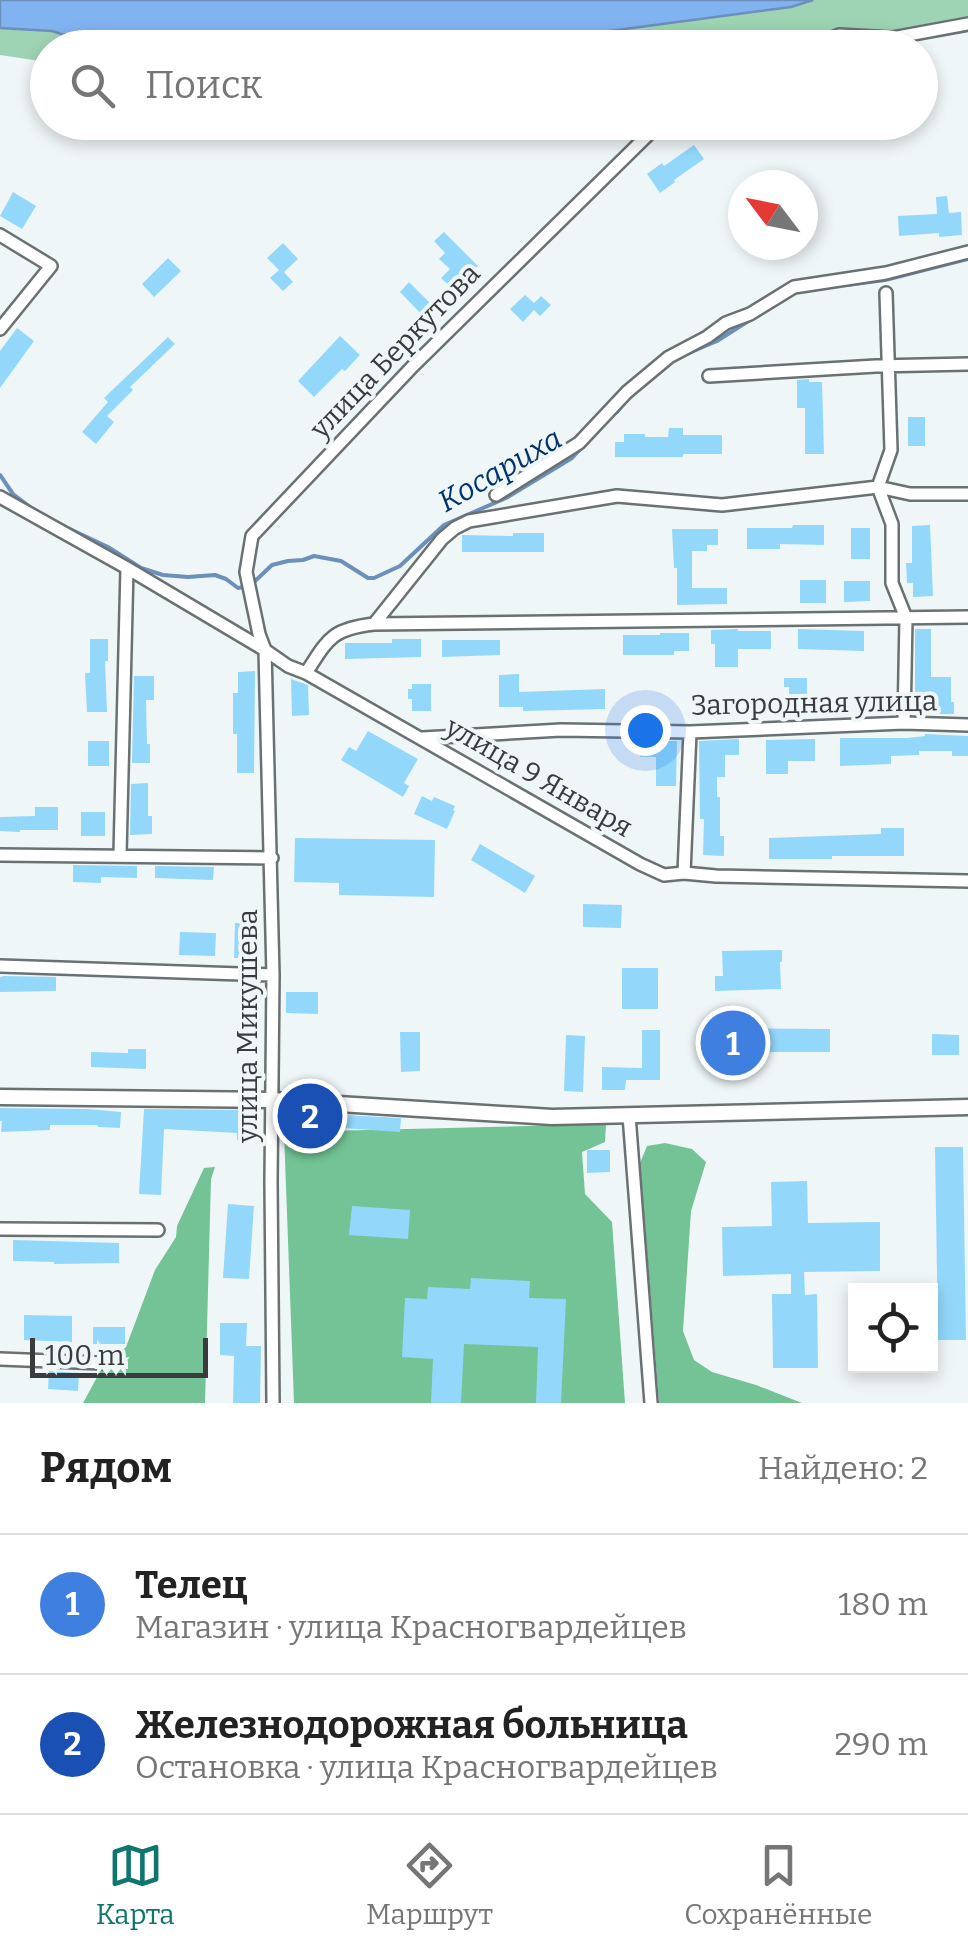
<!DOCTYPE html>
<html lang="ru">
<meta charset="utf-8">
<style>
body{margin:0;font-family:Bitter,serif;background:#f2f2f2;color:#222}
.controls{position:absolute;right:30px;bottom:30px;display:grid;overflow:hidden;border-radius:0px;box-shadow:0 5px 15px #0003}
.controls button{width:90px;height:90px;display:grid;place-items:center;padding:0;border:0;border-bottom:2px solid #e0e0e0;background:#fff;color:#222;font:50px sans-serif}
.compass{position:absolute;left:728px;top:170px;width:90px;height:90px;border-radius:50%;background:#fff;box-shadow:0 5px 15px #0003;rotate:302deg}
.scale{position:absolute;left:30px;bottom:25px;width:178px;box-sizing:border-box;padding-left:10px;border:5px solid #393b3c;border-top:0;font-size:28px;line-height:35px;white-space:nowrap;color:#393b3c;-webkit-text-stroke:8px #eff6f7;paint-order:stroke}
.you{position:absolute;left:645px;top:730px;width:35px;height:35px;margin:-25px;border:8px solid #fff;border-radius:50%;background:#1a73e8;box-shadow:0 0 0 15px #1a73e833}
.badge{display:grid;place-items:center;width:65px;height:65px;border-radius:50%;background:#0f766e;color:#fff;font-size:32px;font-weight:700}
.pin{position:absolute;translate:-50% -50%;border:5px solid #fff;box-shadow:0 2px 10px #0006}
.list{margin:0;padding:0;list-style:none}
h2{display:flex;justify-content:space-between;align-items:center;height:130px;margin:0;padding:0 40px;font-size:42px}
h2 small{font-size:32px;font-weight:400;color:#767676}
.list li{display:grid;grid-template-columns:65px 1fr auto;gap:30px;align-items:center;box-sizing:border-box;height:140px;padding:0 40px;border-top:2px solid #e0e0e0}
.list b{display:block;font-size:38px;white-space:nowrap}
.list p{margin:0;font-size:32px;white-space:nowrap;color:#767676}
.list em{font-size:32px;font-style:normal;color:#767676}
.icon{flex:none;width:55px;height:55px;fill:none;stroke:currentColor;stroke-width:2;stroke-linecap:round;stroke-linejoin:round}
.map{position:relative;flex:none;width:968px;height:1403px;overflow:hidden}
.search{position:absolute;background:#fff;box-shadow:0 5px 15px #0003;left:30px;right:30px;top:30px;height:110px;display:flex;align-items:center;gap:25px;box-sizing:border-box;padding:0 35px;border-radius:55px;color:#767676;font-size:38px}
.sheet{height:410px;background:#fff}
nav{display:flex;justify-content:space-around;align-items:center;box-sizing:border-box;height:140px;border-top:2px solid #e0e0e0;background:#fff;font-size:28px;color:#767676}
nav a{display:grid;justify-items:center;gap:5px}
nav .on{color:#0f766e}
.map>svg:first-child{display:block}
.green{fill:#9ed4b3}
.forest{fill:#73c396}
.water{fill:#82b3f1;stroke:#6c8fbb;stroke-width:2.5}
.lines{fill:none;stroke-linecap:round;stroke-linejoin:round}
.stream{stroke:#6c8fbb;stroke-width:4}
.building{fill:#93d8fa}
.minor-casing{stroke:#6a7172;stroke-width:16}
.tertiary-casing{stroke:#6a7172;stroke-width:19}
.minor{stroke:#fff;stroke-width:11}
.tertiary{stroke:#fff;stroke-width:14}
.labels{text-anchor:middle;dominant-baseline:central;stroke-width:8;stroke-linejoin:round;paint-order:stroke}
.street-label{font-size:28px;fill:#393b3c;stroke:#eff6f7}
.water-label{font-size:30px;font-style:italic;fill:#00346a;stroke:#eff6f7}
</style>
<div class="map">
<svg width="968" height="1403" viewBox="0 0 968 1403">
<rect width="100%" height="100%" fill="#eff6f7"/>
<path class="green" d="M813,0H968V20L891,34L838,32L801,47L464,48L587,34L791,7Z
M0,28L52,31L105,47L48,48L47,62L0,55Z"/>
<path class="forest" d="M606,1124L605,1142L582,1152L585,1194L612,1222L625,1403H294L284,1132Z
M665,1143L692,1149L706,1162L691,1211L683,1331L694,1360L712,1372L756,1385L802,1403H659L640,1163L647,1146Z
M215,1167L211,1179L205,1403H83L102,1368L126,1347L155,1270L176,1237L177,1226L204,1168Z"/>
<path class="water" d="M0,0H813L791,7L587,34L464,48L347,47L282,35L197,47L105,48L52,31L0,28Z"/>
<g class="lines">
<path class="stream" d="M846,285L885,280L968,259
M684,355L717,341L750,320
M612,414L617,412L628,398L668,365
M0,475L13,494L30,507
M59,524L108,547L141,568L163,575L188,577L215,575L226,579L238,588L244,587L254,582L272,565L288,561L303,560L314,556L341,561L368,578H374L400,566L444,525L506,498L572,458L589,440"/>
</g>
<path class="building" d="M694,145L704,159L674,180L675,182L660,193L647,174L662,163L664,166Z
M13,192L36,206L22,229L0,216Z
M947,196L949,213L961,212L962,235L939,237V233L899,236L898,216L937,214L936,197Z
M444,232L478,266L454,290L441,278L450,269L439,259L445,253L434,241Z
M283,243L298,259L284,272L293,282L283,291L270,278L279,270L267,258Z
M168,258L181,271L154,297L142,284Z
M409,282L435,308L425,318L400,292Z
M525,295L534,303L541,296L551,305L540,316L534,310L523,322L510,309Z
M17,328L34,341L0,388V351Z
M340,336L360,355L345,371L342,369L314,397L298,381Z
M168,337L175,344L130,387L133,390L107,416L114,422L96,444L82,432L108,402L104,398Z
M809,379V382H822L824,454H805V408H797V380Z
M908,417H925V446H908Z
M669,428H683V435H722V454H683V457H615V442H624V434H645V437H668Z
M793,525H824V545L780,544V549H747V528H792Z
M930,525L933,596L913,597V583H907L906,563H912V526Z
M851,528H870V559H851Z
M672,529H718V545H707V551H692V588H727V604L677,605V568H674Z
M513,533H544V552H462V535L513,536Z
M800,580H826V603H800Z
M844,581H870V601L844,602Z
M738,629V631H771V649H738V667H715V644H711V630Z
M798,629L864,631V651L798,649Z
M915,629H931V677H951V702H954V714H938V700H915Z
M660,633H689V651H674V655H623V635H660Z
M90,639H108V661H105L107,712H87L85,673H90Z
M392,639H421V657L345,659V643H392Z
M442,640H500V655L442,657Z
M255,671L254,773H237V734H233V693H238V672Z
M519,674V692L605,689V709L523,711V707H499V675Z
M134,676H154V700H146L147,744H150V763H132Z
M784,678H807V707H789V687H784Z
M291,679L308,685L309,715L292,716Z
M412,684H431V711H412V699H408V689H412Z
M368,731L418,759L404,783L409,786L403,797L341,760L349,747L356,751Z
M925,734L968,736V756H952V751H919V755L891,756V764L840,766V738H907L925,736Z
M739,739V755H725V777H717V797H720V836H724V856L703,855L704,819H700L699,741Z
M815,739V761H788V774H766V740Z
M88,741H109V766H88Z
M640,741H677L676,786H656V757H640Z
M148,783V816H152V834L130,835L131,784Z
M422,796L432,801L434,797L455,806L453,810L455,811L447,829L414,814Z
M35,807H58V830H20V832L0,831V817L35,816Z
M81,812H105V836H81Z
M881,828H904V856H832V859H769V838L881,834Z
M295,838L435,840L434,897L339,895V883L294,882Z
M480,844L535,876L525,893L471,860Z
M73,865L137,866V878L101,877V883L73,882Z
M155,866L214,867L213,880L155,878Z
M583,904L622,905L621,928L583,927Z
M235,923H254L253,958H234Z
M180,932L216,933L215,956L179,955Z
M782,950V962H780L781,989L715,991V976H723L722,951Z
M622,968H658V1009H622Z
M4,976L56,977V991L0,992V977Z
M286,992H318V1014L286,1013Z
M703,1028L830,1029V1052H703Z
M642,1030H660V1080H626L625,1090H602V1067L642,1068Z
M400,1032H420V1071L401,1072Z
M932,1034L959,1035V1055H932Z
M566,1035L585,1036L583,1092L564,1091Z
M128,1049H146V1069L91,1067V1052L128,1053Z
M0,1108L87,1109L121,1112L120,1128L98,1127V1125H50V1130L1,1132L2,1121H0Z
M144,1109L253,1110L251,1140H237V1133L164,1129L161,1195L139,1194Z
M343,1115L401,1118L400,1132L342,1128Z
M935,1147H963L966,1340H938Z
M587,1150H610V1172L587,1173Z
M807,1181L808,1223L880,1222V1271L804,1272L805,1295L817,1294L818,1368H773L772,1294H791V1274L723,1276L722,1227L772,1226L771,1182Z
M228,1204L254,1206L249,1279L223,1278Z
M352,1206L410,1210L408,1239L349,1235Z
M13,1240L119,1243V1263L54,1264V1262L13,1261Z
M471,1278L530,1281L529,1298L566,1299L561,1403H536L538,1347L464,1344L461,1403H431L433,1359L402,1357L405,1298L427,1299L428,1287L470,1289Z
M24,1315L72,1316V1342L24,1340Z
M220,1323H247L246,1346H261L260,1403H233L234,1356L220,1355Z
M93,1327H125V1344H93Z
M49,1371L79,1373L78,1391L48,1389Z"/>
<g class="lines">
<g class="minor-casing">
<path id="minor" d="M809,48L839,35L892,38L968,24
M0,235L51,266L0,329
M886,293L891,450L878,487L892,524V583L906,618L904,723
M709,376L876,366L968,364
M496,495L579,443L627,392L669,357L707,337L726,323L750,314L794,287L886,273L968,252
M0,497L127,568L265,650L288,666L306,673L640,864L664,875L684,873L716,876L968,881
M374,624L968,617
M306,673C328,639 331,629 374,624L442,539L455,528L469,521L617,496L722,505L878,487L910,494H968
M423,738L561,730L690,732L904,723L968,725
M120,854L127,568
M0,855L272,858
M684,873L690,732
M0,966L273,975
M629,1115L651,1403
M0,1229L158,1230
M0,1359L102,1363
M273,1403L271,1182L273,975L265,650L259,634L246,572L252,536L413,366L661,122"/>
</g>
<g class="tertiary-casing">
<path id="tertiary" d="M0,1097L273,1100L552,1117L968,1107"/>
</g>
<use href="#minor" class="minor"/>
<use href="#tertiary" class="tertiary"/>
</g>
<g class="labels">
<g class="street-label">
<text transform="translate(395 351) rotate(-46)">улица Беркутова</text>
<text transform="translate(814 703) rotate(-1)">Загородная улица</text>
<text transform="translate(539 777) rotate(30)">улица 9 Января</text>
<text transform="translate(247 1026) rotate(-90)">улица Микушева</text>
</g>
<g class="water-label">
<text transform="translate(500 470) rotate(-30)">Косариха</text>
</g>
</g>
</svg>
<div class="controls">
<button><svg class="icon" aria-label="locate" viewBox="0 0 24 24"><circle cx="12" cy="12" r="6"/><path d="M12 2v4M12 18v4M2 12h4M18 12h4"/></svg></button>
</div>
<svg class="compass" viewBox="-18 -18 36 36"><path d="M0-13l5 13h-10z" fill="#e53935"/><path d="M0 13l5-13h-10z" fill="#767676"/></svg>
<div class="scale">100 m</div>
<div class="you"></div>
<div class="pin badge" style="left:733px;top:1043px;background:#3f7fe0">1</div>
<div class="pin badge" style="left:310px;top:1116px;background:#1a4fb4">2</div>
<div class="search"><svg class="icon" aria-label="search" viewBox="0 0 24 24"><circle cx="10" cy="10" r="6"/><path d="M15 15l6 6"/></svg>Поиск</div>
</div>
<section class="sheet">
<h2>Рядом<small>Найдено: 2</small></h2>
<ul class="list">
<li><span class="badge" style="background:#3f7fe0">1</span><div><b>Телец</b><p>Магазин · улица Красногвардейцев</p></div><em>180 m</em></li>
<li><span class="badge" style="background:#1a4fb4">2</span><div><b>Железнодорожная больница</b><p>Остановка · улица Красногвардейцев</p></div><em>290 m</em></li>
</ul>
</section>
<nav>
<a class="on"><svg class="icon" aria-label="map" viewBox="0 0 24 24"><path d="M3 6l6-2 6 2 6-2v14l-6 2-6-2-6 2zM9 4v14M15 6v14"/></svg>Карта</a>
<a><svg class="icon" aria-label="directions" viewBox="0 0 24 24"><path d="M12 3l9 9-9 9-9-9zM9 14v-3h6M13 9l2 2-2 2"/></svg>Маршрут</a>
<a><svg class="icon" aria-label="saved" viewBox="0 0 24 24"><path d="M7 4h10v16l-5-4-5 4z"/></svg>Сохранённые</a>
</nav>
